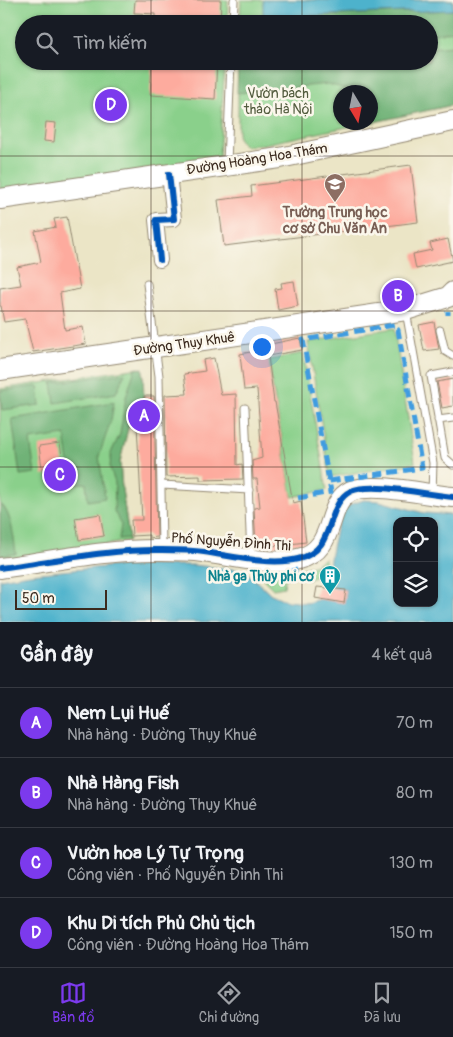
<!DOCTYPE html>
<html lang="vi">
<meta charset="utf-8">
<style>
body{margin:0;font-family:Pangolin,sans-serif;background:#242831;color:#f1f3f6}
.controls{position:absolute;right:15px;bottom:15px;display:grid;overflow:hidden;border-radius:10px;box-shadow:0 1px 4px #0004}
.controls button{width:45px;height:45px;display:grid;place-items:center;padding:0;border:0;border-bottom:1px solid #363941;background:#171b24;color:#f1f3f6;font:25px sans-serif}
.compass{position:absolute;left:333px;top:85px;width:45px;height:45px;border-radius:50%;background:#171b24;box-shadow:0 1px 4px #0004;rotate:170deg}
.scale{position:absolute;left:15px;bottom:12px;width:92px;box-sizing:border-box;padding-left:5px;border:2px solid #3b2a1e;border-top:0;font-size:14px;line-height:18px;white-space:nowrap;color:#3b2a1e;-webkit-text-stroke:4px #fbf7ec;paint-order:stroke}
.you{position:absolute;left:261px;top:346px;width:18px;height:18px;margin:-12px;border:4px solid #fff;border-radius:50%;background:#1a73e8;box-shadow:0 0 0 8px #1a73e833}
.badge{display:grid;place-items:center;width:32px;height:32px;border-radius:50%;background:#7c3aed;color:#fff;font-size:16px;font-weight:700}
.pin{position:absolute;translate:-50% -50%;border:2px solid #fff;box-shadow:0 1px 5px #0006}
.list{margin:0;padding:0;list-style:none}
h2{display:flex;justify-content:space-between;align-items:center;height:65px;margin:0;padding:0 20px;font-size:21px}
h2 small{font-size:16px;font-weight:400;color:#9ea1a6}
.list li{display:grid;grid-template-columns:32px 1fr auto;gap:15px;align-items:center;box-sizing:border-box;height:70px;padding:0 20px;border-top:1px solid #363941}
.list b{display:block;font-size:19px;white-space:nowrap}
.list p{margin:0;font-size:16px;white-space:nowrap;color:#9ea1a6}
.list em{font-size:16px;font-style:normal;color:#9ea1a6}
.icon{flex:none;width:28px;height:28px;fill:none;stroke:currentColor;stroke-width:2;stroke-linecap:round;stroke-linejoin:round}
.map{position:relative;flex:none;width:453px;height:622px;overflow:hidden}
.search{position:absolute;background:#171b24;box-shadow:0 1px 4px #0004;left:15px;right:15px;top:15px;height:55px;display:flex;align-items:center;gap:12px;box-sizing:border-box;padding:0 18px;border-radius:28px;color:#9ea1a6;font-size:19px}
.sheet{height:345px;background:#171b24}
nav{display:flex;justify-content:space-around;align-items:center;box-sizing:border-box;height:70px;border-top:1px solid #363941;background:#171b24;font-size:14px;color:#9ea1a6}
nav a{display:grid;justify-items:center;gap:2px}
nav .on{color:#7c3aed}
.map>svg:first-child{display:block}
.green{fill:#8ad08b;stroke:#627d54;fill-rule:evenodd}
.forest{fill:#6fb277;stroke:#556e4a}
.water{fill:#4db2cc;stroke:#446e75;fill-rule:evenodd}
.building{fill:#fdab9e}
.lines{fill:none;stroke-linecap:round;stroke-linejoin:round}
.lane-casing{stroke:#938872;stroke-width:9}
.street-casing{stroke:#938872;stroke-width:16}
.secondary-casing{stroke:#938872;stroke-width:22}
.lane{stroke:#fff;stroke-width:7}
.street{stroke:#fff;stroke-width:14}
.secondary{stroke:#fff;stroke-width:20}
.quiet{stroke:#3f9ce0;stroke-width:5;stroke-dasharray:10 5;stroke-linecap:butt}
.cycleway-casing{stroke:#fbf7ec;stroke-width:9}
.cycleway{stroke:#0057b8;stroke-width:6}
.grid{fill:none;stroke:#3b2a1e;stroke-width:1;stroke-opacity:0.55}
.labels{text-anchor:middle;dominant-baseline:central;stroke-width:5;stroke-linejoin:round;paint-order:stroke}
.park-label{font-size:14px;fill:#535c3f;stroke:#fbf7ec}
.street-label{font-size:14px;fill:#3b2a1e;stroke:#fbf7ec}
.education-label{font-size:14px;font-weight:bold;fill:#785e54;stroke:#fbf7ec}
.culture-label{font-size:14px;font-weight:bold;fill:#0d838f;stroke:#fbf7ec;text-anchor:end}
</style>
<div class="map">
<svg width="453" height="622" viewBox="0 0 453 622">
<rect width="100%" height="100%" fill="#fbf7ec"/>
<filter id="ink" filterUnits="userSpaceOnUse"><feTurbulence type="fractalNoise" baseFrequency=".02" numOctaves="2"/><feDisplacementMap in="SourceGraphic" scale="10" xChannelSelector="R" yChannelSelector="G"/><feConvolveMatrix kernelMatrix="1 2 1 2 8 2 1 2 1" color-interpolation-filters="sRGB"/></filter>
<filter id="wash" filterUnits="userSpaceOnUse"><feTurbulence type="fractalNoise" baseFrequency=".0096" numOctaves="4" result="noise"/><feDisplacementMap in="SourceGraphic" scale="20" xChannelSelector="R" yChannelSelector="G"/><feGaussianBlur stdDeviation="1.12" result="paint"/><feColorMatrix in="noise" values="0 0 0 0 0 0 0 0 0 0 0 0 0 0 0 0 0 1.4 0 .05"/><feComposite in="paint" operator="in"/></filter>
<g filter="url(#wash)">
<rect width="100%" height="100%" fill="#ebe5c6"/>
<path class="green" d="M0,0H228L227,24H24V61H225L219,158L0,193Z
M241,0H453V105L260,145L245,146L238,138V61H429V24H240ZM340,92H370V122H340Z
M394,328L415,463L330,477L308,342Z
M303,353L327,490L292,497L268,360Z
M139,368L141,369L120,462L122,489L129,541L0,563V389Z
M325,558L324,570L308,580L299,573L298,569L313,566Z
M291,570L292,574L285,580L284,587L273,589L264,580L261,573Z"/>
<path class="forest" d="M453,10V31L429,35V24H263V15L282,17L315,16Z
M453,46V105L356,126V123L370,122V92H351L350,90L328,84L237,93L238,66L309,61H429V48Z
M143,368L144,403L134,404L120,462L122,489L129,538L119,539L121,525L114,511L115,483L110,468L111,453L120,434L126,397L135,369Z
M125,373L116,393L55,403L52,383Z
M38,386L40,405L2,410L0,391Z
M114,402L111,420L99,456L105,498L88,501L86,483L72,484L65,435L30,440L35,473L20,475L12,419Z
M0,503C12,513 14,539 16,554L0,556Z"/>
<path class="water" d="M263,0H453V10L282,17L263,15Z
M364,500L379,501L424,513L453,515V622H0V579L30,574L115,566L192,565L244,570L269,593L287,601L307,603L320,599L344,603L346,590L326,586C329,568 334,516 349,505C353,503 359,502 364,500ZM397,521H434V603H397Z"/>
<g id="blocks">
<path class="building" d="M135,0H221L220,24H155V14L134,13Z
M152,61H217L215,99L150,95Z
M46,122L56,123L54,142L44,141Z
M411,165L418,222L224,246L218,200L252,196L251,186Z
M67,217L80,289L60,293L65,330L83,327L86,344L33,352L25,319L4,322L1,306H0V288L21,285L17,267L41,262L35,231L56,227L54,219Z
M448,239L453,261L416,269L413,254L432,250L430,243Z
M294,281L298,306L278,310L275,289L282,288L281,283Z
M434,322L439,349L424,351L419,325Z
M300,338L302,350L268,356L274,402H275L293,503L301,501L306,542L256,548L254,508L260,507L257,479H253L252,461L262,458L257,389L244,390L240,354L266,349V345Z
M214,358L221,395L236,394L237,465L242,464L243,479L200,480V476L166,477L165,395L187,394L184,374L205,371L203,360Z
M453,379V406L442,408L437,382Z
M144,396H154L157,537L149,538V535L132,536L131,520H142L136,405L144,404Z
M60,443L64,469L56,470V473L43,475L39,446Z
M100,514L104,536L79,540L75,518Z
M317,587L346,590L344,603L315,598Z"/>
</g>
</g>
<g filter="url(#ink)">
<use href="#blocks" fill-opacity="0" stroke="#938872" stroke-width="1"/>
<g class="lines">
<g class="lane-casing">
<path id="lane" d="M233,24L234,0
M227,164L231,61
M147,284L159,376L162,547
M406,311L433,463L432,493
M440,330L445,351L453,356
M453,372L431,376L445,458L453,465
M245,408L251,557
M438,420L453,418
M162,485L249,490"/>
</g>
<g class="street-casing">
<path id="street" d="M160,260L156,220L174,219L169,174"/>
</g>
<g class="secondary-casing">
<path id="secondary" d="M0,199L280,158L453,121
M0,370L406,310L448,297L453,292
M0,568C54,561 108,549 162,550C176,550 190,550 204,552C232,556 270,566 298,559C338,550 324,504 351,491C373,482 428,495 453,497"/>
</g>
<use href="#lane" class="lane"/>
<use href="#street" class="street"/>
<use href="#secondary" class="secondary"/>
<path class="quiet" d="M448,311V315
M298,498L331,492L329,481L303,340L394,325L398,330L422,468L329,481
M294,568L296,576"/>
<g class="cycleway-casing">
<path id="cycleway" d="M160,260L156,220L174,219L169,174
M0,568C54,561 108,549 162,550C176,550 190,550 204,552C232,556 270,566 298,559C338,550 324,504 351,491C373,482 428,495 453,497"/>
</g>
<use href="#cycleway" class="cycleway"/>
</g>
</g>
<path class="grid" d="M151,0V24M302,0V24M151,61V622M302,61V622M0,156H453M0,311H453M0,467H453"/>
<defs>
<g id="school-pin" transform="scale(1.125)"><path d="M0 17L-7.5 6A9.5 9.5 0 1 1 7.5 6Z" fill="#8d6e63" stroke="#fbf7ec"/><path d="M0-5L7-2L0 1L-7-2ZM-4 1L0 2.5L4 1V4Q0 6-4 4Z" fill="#fff"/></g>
<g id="building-pin" transform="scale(1.125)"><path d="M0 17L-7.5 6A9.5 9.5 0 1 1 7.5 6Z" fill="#0f9aa8" stroke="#fbf7ec"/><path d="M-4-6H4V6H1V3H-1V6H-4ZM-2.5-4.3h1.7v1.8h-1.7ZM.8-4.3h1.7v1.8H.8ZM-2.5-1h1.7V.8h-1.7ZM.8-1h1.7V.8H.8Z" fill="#fff"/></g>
</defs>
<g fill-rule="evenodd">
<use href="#school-pin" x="335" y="184"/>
<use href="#building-pin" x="330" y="576"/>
</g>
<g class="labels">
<g class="park-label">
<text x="278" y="93">Vườn bách<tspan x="278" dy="16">thảo Hà Nội</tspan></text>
</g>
<g class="street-label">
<text transform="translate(257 159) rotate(-9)">Đường Hoàng Hoa Thám</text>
<text transform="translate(184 344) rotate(-8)">Đường Thụy Khuê</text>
<text transform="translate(231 542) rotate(4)">Phố Nguyễn Đình Thi</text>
</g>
<g class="education-label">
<text x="335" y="212">Trường Trung học<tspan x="335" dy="16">cơ sở Chu Văn An</tspan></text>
</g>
<g class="culture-label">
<text x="314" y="576">Nhà ga Thủy phi cơ</text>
</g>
</g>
</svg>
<div class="controls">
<button><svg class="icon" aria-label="locate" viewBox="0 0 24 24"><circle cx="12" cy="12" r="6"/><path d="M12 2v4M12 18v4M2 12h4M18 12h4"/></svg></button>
<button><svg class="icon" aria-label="layers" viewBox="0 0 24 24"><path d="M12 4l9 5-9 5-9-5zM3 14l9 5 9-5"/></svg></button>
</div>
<svg class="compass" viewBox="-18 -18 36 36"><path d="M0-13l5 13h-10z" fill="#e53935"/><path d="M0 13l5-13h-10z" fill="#9ea1a6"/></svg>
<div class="scale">50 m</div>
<div class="you"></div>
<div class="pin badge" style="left:144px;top:416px">A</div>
<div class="pin badge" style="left:398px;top:296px">B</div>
<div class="pin badge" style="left:60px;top:475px">C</div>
<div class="pin badge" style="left:111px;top:105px">D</div>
<div class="search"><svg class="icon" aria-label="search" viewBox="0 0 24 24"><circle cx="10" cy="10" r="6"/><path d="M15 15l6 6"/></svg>Tìm kiếm</div>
</div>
<section class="sheet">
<h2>Gần đây<small>4 kết quả</small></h2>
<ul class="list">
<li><span class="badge">A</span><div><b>Nem Lụi Huế</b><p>Nhà hàng · Đường Thụy Khuê</p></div><em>70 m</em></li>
<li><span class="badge">B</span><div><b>Nhà Hàng Fish</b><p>Nhà hàng · Đường Thụy Khuê</p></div><em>80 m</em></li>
<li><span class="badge">C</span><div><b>Vườn hoa Lý Tự Trọng</b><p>Công viên · Phố Nguyễn Đình Thi</p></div><em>130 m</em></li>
<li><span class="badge">D</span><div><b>Khu Di tích Phủ Chủ tịch</b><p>Công viên · Đường Hoàng Hoa Thám</p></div><em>150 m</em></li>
</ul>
</section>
<nav>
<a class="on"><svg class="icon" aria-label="map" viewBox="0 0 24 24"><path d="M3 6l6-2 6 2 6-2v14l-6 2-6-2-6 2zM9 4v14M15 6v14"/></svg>Bản đồ</a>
<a><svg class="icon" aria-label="directions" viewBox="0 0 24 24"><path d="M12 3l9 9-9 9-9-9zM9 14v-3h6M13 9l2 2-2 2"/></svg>Chỉ đường</a>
<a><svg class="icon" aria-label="saved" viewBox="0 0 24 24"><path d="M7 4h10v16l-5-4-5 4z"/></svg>Đã lưu</a>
</nav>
